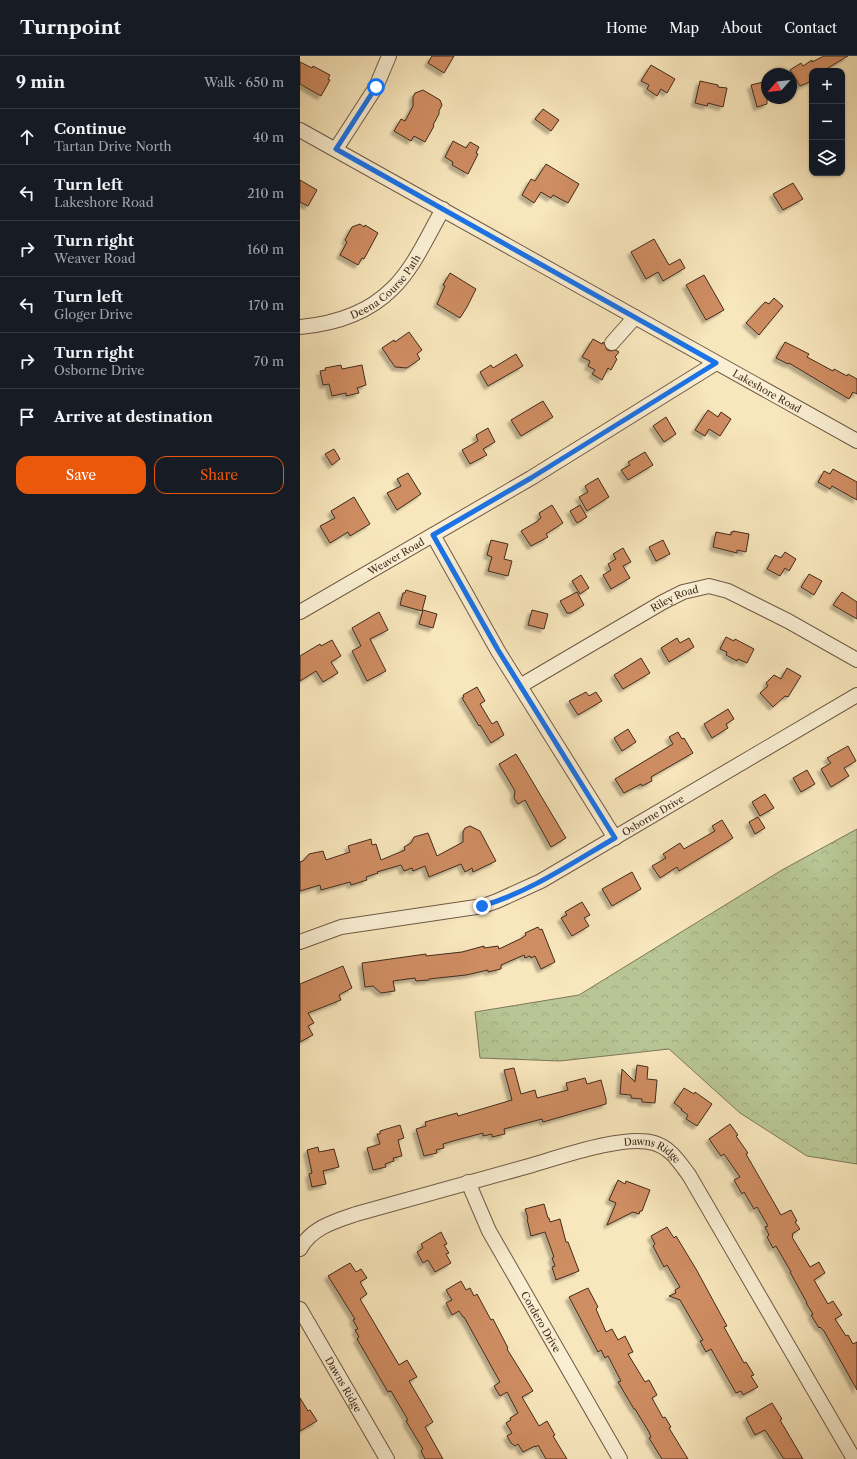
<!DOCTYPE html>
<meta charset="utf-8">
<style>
body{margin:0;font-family:"Libre Caslon Text",serif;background:#242831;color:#f1f3f6}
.controls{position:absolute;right:12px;top:12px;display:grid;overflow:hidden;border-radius:8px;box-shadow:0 1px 3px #0004}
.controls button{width:36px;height:36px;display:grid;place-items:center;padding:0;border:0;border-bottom:1px solid #363941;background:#171b24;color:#f1f3f6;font:20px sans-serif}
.compass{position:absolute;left:461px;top:12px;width:36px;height:36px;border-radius:50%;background:#171b24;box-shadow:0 1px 3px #0004;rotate:243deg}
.stop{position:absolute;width:12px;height:12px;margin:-9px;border:3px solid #1a73e8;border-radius:50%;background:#fff}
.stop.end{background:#1a73e8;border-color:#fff;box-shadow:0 1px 4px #0008}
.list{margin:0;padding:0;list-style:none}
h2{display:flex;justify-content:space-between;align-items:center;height:52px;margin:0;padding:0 16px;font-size:17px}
h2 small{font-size:13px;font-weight:400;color:#9ea1a6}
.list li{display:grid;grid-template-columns:26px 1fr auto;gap:12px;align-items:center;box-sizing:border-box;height:56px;padding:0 16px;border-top:1px solid #363941}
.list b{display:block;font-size:15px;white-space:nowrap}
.list p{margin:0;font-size:13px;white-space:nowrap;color:#9ea1a6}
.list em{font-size:13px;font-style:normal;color:#9ea1a6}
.actions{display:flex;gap:8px;padding:12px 16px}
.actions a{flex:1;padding:9px 0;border:1px solid #ea580c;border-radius:12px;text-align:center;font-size:14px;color:#ea580c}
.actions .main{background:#ea580c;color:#fff}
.icon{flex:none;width:22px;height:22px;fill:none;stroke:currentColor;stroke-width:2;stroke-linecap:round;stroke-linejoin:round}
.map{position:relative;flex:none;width:557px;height:1403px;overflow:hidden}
header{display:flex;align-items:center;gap:24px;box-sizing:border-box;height:56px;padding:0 20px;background:#171b24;border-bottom:1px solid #363941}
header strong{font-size:19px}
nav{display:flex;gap:22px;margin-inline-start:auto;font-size:14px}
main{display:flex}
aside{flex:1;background:#171b24}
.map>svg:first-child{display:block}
.forest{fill:url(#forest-crowns);stroke:#7d7859}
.building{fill:#cf8d62;stroke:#422b1d;filter:url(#shadow)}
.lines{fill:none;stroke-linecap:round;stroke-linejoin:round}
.minor-casing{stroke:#705a45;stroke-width:16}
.minor{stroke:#faefd3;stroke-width:14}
.route{stroke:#1a73e8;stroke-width:5}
.labels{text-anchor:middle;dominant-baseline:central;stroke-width:4;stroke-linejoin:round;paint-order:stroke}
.street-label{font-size:10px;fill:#422b1d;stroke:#faefd3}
</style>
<header>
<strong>Turnpoint</strong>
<nav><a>Home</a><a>Map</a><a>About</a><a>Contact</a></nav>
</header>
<main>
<aside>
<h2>9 min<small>Walk · 650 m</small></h2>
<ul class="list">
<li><svg class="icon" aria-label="ahead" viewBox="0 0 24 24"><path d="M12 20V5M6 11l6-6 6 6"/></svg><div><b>Continue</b><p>Tartan Drive North</p></div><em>40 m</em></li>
<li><svg class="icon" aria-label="left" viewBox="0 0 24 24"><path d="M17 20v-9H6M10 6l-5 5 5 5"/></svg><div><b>Turn left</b><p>Lakeshore Road</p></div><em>210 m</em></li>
<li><svg class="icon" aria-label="right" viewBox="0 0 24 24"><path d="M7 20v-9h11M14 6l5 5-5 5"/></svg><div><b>Turn right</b><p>Weaver Road</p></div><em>160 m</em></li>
<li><svg class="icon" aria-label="left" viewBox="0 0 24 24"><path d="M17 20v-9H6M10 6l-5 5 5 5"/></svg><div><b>Turn left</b><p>Gloger Drive</p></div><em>170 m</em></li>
<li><svg class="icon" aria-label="right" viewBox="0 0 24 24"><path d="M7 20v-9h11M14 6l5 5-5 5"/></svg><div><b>Turn right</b><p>Osborne Drive</p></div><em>70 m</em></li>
<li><svg class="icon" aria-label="arrive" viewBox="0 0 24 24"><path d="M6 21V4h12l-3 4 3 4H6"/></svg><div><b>Arrive at destination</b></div></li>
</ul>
<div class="actions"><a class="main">Save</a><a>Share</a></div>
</aside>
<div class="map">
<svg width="557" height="1403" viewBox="0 0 557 1403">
<defs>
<pattern id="forest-crowns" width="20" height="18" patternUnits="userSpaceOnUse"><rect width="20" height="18" fill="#b8c695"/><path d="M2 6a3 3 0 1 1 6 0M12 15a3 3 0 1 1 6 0" fill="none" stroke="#9faa80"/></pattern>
<filter id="shadow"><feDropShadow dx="-3.5" dy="3.5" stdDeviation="1" flood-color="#0004"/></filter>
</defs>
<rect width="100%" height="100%" fill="#f8e6bc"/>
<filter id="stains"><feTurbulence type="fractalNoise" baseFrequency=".005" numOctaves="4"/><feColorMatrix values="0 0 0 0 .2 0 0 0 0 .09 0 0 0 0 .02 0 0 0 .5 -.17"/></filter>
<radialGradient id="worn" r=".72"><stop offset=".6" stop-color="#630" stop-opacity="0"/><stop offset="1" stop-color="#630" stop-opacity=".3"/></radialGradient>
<path class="forest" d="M557,773V1108L507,1100L440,1057L369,993L260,1005L180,1002L175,956L279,939L482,814Z"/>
<path class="building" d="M132,0H154L144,17L128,7Z
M524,0H548L523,15H512V25L500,30L490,14L501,7L503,10L512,4V6Z
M0,6L12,12L13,10L30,19L28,23L30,24L21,40L0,28Z
M351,9L375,23L367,37L361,33L357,40L347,33L349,29L341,25Z
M400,25L418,29V31L427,32L423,51L408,47L407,50L395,47Z
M467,25V48L457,51L451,29Z
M123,34L140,44L142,49L139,55V58L133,69L134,70L125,86L114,80L111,85L94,75L101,63L105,65L113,50V41L115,37Z
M243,53L259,64L251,75L235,63Z
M153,85L166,92L170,86L179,91L176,97L178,98L168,118L152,109L153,106L145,101Z
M246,108L279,128L268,147L253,139L251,142L241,136L234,147L222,139L231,123L235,125Z
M0,124L17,134L8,150L0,146Z
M493,127L503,143L483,154L473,138Z
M60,168L64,171L65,169L78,177L64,203L62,202L58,209L40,199L47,186L45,184L52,171Z
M354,183L369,209L380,203L385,212L363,225L358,216L346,223L331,196Z
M150,217L176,233L167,251L160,262L137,248L145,230L143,229Z
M404,219L424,254L406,264L386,229Z
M474,242L483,250L459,279L446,267L465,246L469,248Z
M109,276L122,294L117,298L120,303L107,312L95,311L82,292L94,284L95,286Z
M293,283L302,288L303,286L304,287L307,294L311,295L316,294L319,296L315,301L317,303L311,314L308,312L302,324L292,318L295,314L288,310L290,305L282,301Z
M485,286L509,298L507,301L533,315L534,313L547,320L548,318L557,323V338L553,336L549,343L489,307L488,308L476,302Z
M216,298L223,310L188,330L180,316L191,309L193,312Z
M41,309L42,313L62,309L66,329L57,332L59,337L46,340V337L32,340L29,328L23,329L20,315L26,314L25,312Z
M243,345L253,361L221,380L211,364Z
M408,354L418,361L421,356L431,363L420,380L409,373L405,380L395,374Z
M366,361L376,378L364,386L353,370Z
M188,372L195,386L183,393L187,399L170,408L162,394L178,385L176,379Z
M34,393L40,403L32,409L25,398Z
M345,396L353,409L328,424L321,414L330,409L328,406Z
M533,413L557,426V444L532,430L530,433L518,426L524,415L530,418Z
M108,417L121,438L97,454L87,437L101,430L97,423Z
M298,422L309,441L287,455L279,441L288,436L285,430Z
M54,441L70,468L50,480L48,476L30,487L20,470L35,462L31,455Z
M252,449L263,467L246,478L248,481L231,490L221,475L238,465V464L241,462L239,457Z
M280,449L287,461L277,467L270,455Z
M433,475L449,478L446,496L437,494V497L413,491L416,476L431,479V476H433Z
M191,484L208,488L204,503L212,505L208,520L188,515L192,501L187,499Z
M363,484L370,498L356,505L349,491Z
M323,492L331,506L323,510L330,522L311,533L303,519L311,514L308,508L316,503L313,498Z
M485,496L496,503L489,515L485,512L480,520L467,513L475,499L481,502Z
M509,518L522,525L514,539L501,531Z
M281,519L289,532L280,538L272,525Z
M106,534L126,540L122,555L100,549L103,537H105Z
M277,536L284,549L271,557H267L260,545Z
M542,536L557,546V563L533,549Z
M123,554L137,558L133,572L119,568Z
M232,554L248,558L244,573L228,569Z
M79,556L88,574L70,583L86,615L67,625L52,595L61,590L52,572Z
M426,581L434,585L435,583L454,593L447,607L438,603L437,605L426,599L427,596L420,593Z
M377,582L380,587L389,582L394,591L369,606L361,592Z
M32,584L41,600L31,606L38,617L23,626L16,615L0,625V600L20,588L21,590Z
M341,602L350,617L323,633L314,619Z
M487,612L501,620L488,641L485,640L473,651L460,637L468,630L466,627L474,619L481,623Z
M177,631L185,645L180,648L192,668L197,665L204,679L191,687L180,669L179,670L162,642L164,641L163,639Z
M286,636L289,640L296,636L302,645L278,659L269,645Z
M428,653L434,663L426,668L428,672L412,682L404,668Z
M328,673L336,686L322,695L314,682Z
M378,676L382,683L384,682L393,697L351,721L352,725L342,730L341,728L324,737L315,723L373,688L369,681Z
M548,690L556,705L544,712L549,720L531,731L521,713L531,707L527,702Z
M216,698L266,782L251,791L225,744L218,748L214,742L215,735L199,708Z
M507,714L515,728L501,736L493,722Z
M465,738L474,752L460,760L452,746Z
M458,761L465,772L455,778L449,766Z
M422,764L433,782L379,815L377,811L360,822L352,810L366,802L363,798L380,787L384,793L415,775L412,770Z
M170,770L180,775L196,805L173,816L172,812L165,816L161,808L129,821L125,810L113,815L112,812L104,815L101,809L77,816L78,817L66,821L67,824L51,829L50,826L21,834L20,829L0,835V806L3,805L9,798L23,795L26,804L50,796L48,790L71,783L72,789L76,788L81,804L105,794L104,791L111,787L114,781L128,777L137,800L163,786V776L165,772Z
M332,816L341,833L312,850L302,833Z
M282,846L290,859L284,862L289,870L272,880L261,862L267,859L265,856Z
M238,871L240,874L242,873L255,906L241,913L235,900L231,902L230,900L225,902L224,899L201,909V913L188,916V914L166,919L129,923V924L116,925L115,922L93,925L95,935L81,937L73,930L65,931L62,907L126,898V900L162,896L184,890V892L198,890L199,893L222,882L226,879L225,877Z
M43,910L52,932L39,939L41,944L8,957L14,967L8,970L13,979L0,986V928Z
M337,1009L348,1011L347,1023L357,1024L355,1047L342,1046V1043L331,1042V1039L320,1038L322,1013L335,1026Z
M214,1012L221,1038L235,1034L237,1042L268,1034L266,1027L285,1022L287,1028L301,1024L306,1043V1048L243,1066L242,1063L204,1073L205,1078L192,1081V1078L183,1080V1077L153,1085L143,1088L144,1092L136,1094L137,1097L124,1100L116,1073L126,1070L125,1066L157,1057L158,1060L212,1044L204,1014Z
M384,1032L394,1038L395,1036L412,1048L397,1070L386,1063L388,1059L381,1054L382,1053L374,1047Z
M430,1068L438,1079L436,1080L448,1097L446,1098L481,1159L491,1154L497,1165L495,1166L500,1173L492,1178L493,1180L492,1181L510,1211L519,1206L525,1217L514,1224L528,1248L533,1245L542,1259L535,1263L546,1280L548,1279L553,1288L557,1286V1334L524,1275L520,1271L519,1272L511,1259L513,1258L506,1247H507L490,1216H491L476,1190L473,1192L467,1181L469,1179L465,1171L468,1170L457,1151L454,1153L444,1136L442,1138L434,1124L440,1121L424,1098L421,1100L409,1083Z
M100,1069L104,1082L98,1084L102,1100L93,1102L94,1105L85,1108L86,1111L73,1114L67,1092L80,1088L77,1078H80V1075Z
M18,1091L19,1096L34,1093L39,1111L23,1115L26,1128L12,1131L9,1118L12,1117L7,1094Z
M318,1124L325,1128L326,1125L350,1134L342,1155H340L339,1158L333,1156L307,1169L316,1147L309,1144Z
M244,1148L248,1162H249L250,1166L260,1163L266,1186H268L279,1215L256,1224L252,1211L255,1210L252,1202L254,1201L245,1176L231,1180L227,1163L228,1162L225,1153Z
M367,1171L374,1182L376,1180L396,1213L427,1270L424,1271L444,1307L446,1306L454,1319L451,1320L458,1331L443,1339L441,1335L436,1337L411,1293L406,1296L400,1285L403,1284L380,1244L369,1240L376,1237L375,1234L380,1231L367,1209L364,1211L353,1190L355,1188L351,1180Z
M141,1176L147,1188L144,1189L149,1197L146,1198L151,1207L135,1216L128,1204L123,1207L117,1196L123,1192L121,1188Z
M50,1207L56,1216L61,1213L67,1222L60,1226L67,1238L60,1243L99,1309L107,1304L117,1321L109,1325L133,1366L125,1371L143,1403H125L121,1395L123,1393L106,1365L108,1364L91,1335L88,1336L57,1283L59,1281L55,1274L58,1273L53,1264L55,1263L28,1220Z
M161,1225L166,1234L170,1232L174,1240L177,1238L191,1264L193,1263L208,1292L207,1293L233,1335L222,1341L239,1370L247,1365L255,1379L253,1380L267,1403H246L238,1389L236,1391L235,1390L223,1396L218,1388L215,1390L211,1387L207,1380L212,1377L206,1367L211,1364L210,1362L218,1357L207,1336L200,1340L194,1330L200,1326L164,1261H163L159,1255L152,1259L146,1247L152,1244L146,1234Z
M288,1232L298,1251L296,1253L306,1276L312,1273L318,1284L325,1280L333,1296L328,1298L345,1326L349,1324L357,1339L352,1342L363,1362L365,1361L371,1371L369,1372L388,1403H362L349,1382L351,1381L349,1376L335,1353H334L318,1326L321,1325L308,1300L305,1302L301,1294L298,1296L269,1241Z
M0,1342L8,1355L10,1354L17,1365L0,1375Z
M472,1347L482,1363L480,1364L503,1403H484L465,1374L455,1379L446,1362Z"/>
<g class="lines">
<g class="minor-casing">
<g id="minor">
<path id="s1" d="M0,74L557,385"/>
<path d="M36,93L76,31L89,0"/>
<path id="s2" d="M0,271C33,268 67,258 92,233C114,212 128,179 143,153"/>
<path d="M312,287L335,261"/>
<path d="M133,479L198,595L315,782"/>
<path id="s3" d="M0,556L231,422L416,307"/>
<path id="s4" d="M220,630L363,546L383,536L409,530L428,535L488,565L557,604"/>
<path id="s5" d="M0,886L41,871L183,850L197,845L241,825L557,639"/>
<path id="s6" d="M168,1126L189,1175L320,1403"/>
<path id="s7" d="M0,1193C11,1172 35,1165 56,1158C114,1142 172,1126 229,1110C260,1101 325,1078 354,1087C371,1092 379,1106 389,1119L554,1403"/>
<path id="s8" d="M0,1253L87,1403"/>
</g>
</g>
<use href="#minor" class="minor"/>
</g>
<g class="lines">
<path class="route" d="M76,31L36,93L416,307L231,422L133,479L198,594L315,782C272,807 230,836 182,850"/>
</g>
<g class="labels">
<g class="street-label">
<text stroke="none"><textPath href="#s2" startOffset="98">Deena Course Path</textPath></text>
<text stroke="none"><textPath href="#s1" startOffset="535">Lakeshore Road</textPath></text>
<text stroke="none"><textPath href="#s3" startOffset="111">Weaver Road</textPath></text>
<text stroke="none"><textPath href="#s4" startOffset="178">Riley Road</textPath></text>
<text stroke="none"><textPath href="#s5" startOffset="380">Osborne Drive</textPath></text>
<text stroke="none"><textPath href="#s7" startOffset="376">Dawns Ridge</textPath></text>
<text stroke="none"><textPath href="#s6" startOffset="158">Cordero Drive</textPath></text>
<text stroke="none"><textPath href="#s8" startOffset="87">Dawns Ridge</textPath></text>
</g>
</g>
<rect width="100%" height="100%" filter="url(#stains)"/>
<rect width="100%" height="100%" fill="url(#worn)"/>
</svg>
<div class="controls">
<button>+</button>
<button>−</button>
<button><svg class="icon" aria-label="layers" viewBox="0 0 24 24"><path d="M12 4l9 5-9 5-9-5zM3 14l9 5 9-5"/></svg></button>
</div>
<svg class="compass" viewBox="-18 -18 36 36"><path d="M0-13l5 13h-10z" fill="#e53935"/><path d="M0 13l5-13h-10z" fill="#9ea1a6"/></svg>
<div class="stop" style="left:76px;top:31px"></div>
<div class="stop end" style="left:182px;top:850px"></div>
</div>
</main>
